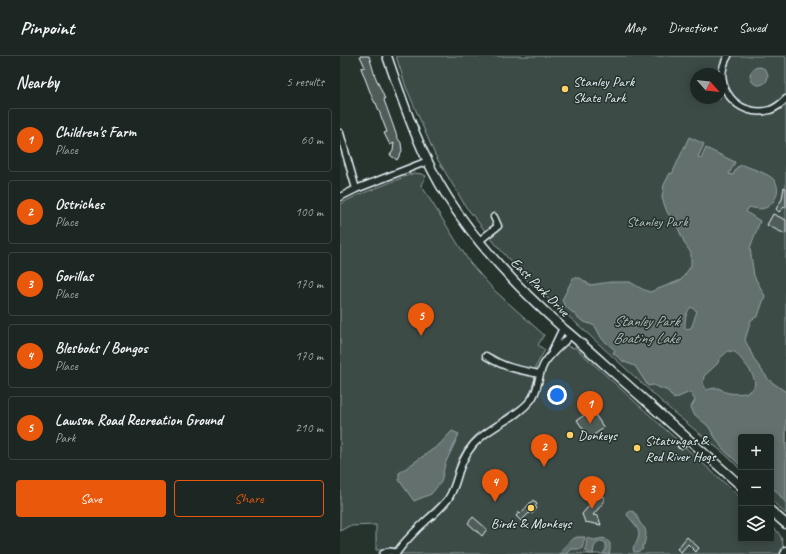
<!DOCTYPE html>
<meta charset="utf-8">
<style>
body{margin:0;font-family:Caveat,sans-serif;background:#252e2a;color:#f1f3f6}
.controls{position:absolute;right:12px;bottom:12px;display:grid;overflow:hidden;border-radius:4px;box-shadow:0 2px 10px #0003}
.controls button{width:36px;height:36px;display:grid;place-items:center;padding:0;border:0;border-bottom:1px solid #3a4340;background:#1c2622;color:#f1f3f6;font:20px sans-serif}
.compass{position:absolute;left:350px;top:12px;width:36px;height:36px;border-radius:50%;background:#1c2622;box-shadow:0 2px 10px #0003;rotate:117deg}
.you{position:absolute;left:217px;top:339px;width:14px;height:14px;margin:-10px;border:3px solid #fff;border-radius:50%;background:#1a73e8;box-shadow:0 0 0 6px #1a73e833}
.badge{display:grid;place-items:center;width:26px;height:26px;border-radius:50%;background:#ea580c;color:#fff;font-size:13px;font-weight:700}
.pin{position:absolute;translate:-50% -33px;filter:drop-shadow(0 1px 2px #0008)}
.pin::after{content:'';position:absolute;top:21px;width:14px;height:12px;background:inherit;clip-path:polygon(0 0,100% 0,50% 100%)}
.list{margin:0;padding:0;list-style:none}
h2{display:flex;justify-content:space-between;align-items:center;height:52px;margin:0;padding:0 16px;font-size:17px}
h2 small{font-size:13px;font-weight:400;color:#a0a5a5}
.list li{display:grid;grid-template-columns:26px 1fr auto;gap:12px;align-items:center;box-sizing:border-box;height:64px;margin:0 8px 8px;padding:0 8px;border:1px solid #3a4340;border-radius:4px}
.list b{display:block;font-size:15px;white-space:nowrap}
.list p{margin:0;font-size:13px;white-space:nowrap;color:#a0a5a5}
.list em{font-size:13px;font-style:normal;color:#a0a5a5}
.actions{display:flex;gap:8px;padding:12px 16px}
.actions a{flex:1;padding:9px 0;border:1px solid #ea580c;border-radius:4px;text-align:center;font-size:14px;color:#ea580c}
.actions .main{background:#ea580c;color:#fff}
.icon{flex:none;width:22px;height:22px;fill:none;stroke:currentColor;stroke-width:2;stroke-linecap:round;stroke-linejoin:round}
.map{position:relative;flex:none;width:446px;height:498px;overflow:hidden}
header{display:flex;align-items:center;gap:24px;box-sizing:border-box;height:56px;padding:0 20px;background:#1c2622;border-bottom:1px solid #3a4340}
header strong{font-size:19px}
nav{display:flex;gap:22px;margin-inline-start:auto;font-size:14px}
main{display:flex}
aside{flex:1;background:#1c2622}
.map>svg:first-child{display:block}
.green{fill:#3e4b47;stroke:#939ea0;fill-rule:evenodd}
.water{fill:#636f6d;stroke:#98a3a5;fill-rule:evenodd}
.building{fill:#505c59;stroke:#e8f1f8}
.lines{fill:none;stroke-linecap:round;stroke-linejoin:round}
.minor-casing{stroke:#e8f1f8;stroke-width:9}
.major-casing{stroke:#e8f1f8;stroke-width:11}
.minor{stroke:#26332d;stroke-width:6}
.major{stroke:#26332d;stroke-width:8}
.poi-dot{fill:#ffd166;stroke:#26332d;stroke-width:1.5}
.labels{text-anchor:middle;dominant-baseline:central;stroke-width:3;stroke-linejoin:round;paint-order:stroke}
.poi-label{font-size:14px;fill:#e8f1f8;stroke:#26332d;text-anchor:start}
.park-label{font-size:14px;fill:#b5bfc3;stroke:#26332d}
.street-label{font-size:14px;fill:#e8f1f8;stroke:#26332d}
.water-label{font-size:15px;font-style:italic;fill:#b3bdc0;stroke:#26332d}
</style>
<header>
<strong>Pinpoint</strong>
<nav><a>Map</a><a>Directions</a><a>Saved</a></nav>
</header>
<main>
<aside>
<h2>Nearby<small>5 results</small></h2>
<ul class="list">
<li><span class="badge">1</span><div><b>Children's Farm</b><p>Place</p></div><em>60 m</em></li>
<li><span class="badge">2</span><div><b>Ostriches</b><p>Place</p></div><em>100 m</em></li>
<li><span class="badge">3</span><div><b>Gorillas</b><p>Place</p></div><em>170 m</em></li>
<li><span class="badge">4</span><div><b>Blesboks / Bongos</b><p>Place</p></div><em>170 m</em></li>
<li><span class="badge">5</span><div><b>Lawson Road Recreation Ground</b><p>Park</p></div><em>210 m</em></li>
</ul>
<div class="actions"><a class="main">Save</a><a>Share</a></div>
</aside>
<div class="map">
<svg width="446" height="498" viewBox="0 0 446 498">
<rect width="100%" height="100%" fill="#26332d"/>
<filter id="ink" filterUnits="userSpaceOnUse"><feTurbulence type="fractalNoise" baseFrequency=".025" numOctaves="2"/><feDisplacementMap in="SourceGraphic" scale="8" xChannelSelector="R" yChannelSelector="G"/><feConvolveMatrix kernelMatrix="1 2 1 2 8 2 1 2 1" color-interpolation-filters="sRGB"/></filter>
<g filter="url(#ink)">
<path class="green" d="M56,0H446V458L431,444V381H401V414L386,399L333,356L236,267L188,225L158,191L126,151L95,99L66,31ZM356,18H380V42H356Z
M74,117L82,118L86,120L81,129L130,207L154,234L204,279L198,289L205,294L196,310L195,322L191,334L189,339L183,347L135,380L125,392L118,404L111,430L108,437L102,444L77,468L55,492L47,494H36V469L9,470L0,475V148L16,140Z
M224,286L229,291L236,292L248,303L401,442V483H431V469C441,478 444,484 443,498H60V496L71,481L101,452L133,389L190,345L200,318Z"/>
<path class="water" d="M410 20a9 9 0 1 1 18 0a9 9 0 1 1-18 0Z
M349,81L364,88L358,101L361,103L366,92L395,106L389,118L393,119L397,111L403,109C410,112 430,118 434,124C442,133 435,148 425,152C419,154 414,152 409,151L406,156L420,165L410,192L414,220L425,240L418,260L411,264L405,284L415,305L429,324L446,336V447L436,435L431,431V381H401V410L382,392L368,370L354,358L351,351L355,344L350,336L334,343L328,335L313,329L308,330L295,310L284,306L273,297L275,294L262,283L255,270L242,265L225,250L222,244L233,222H240L250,229L271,226H290L302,233L310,236L341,224L351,210V197L345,188L338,172L327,156L322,142L324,129L330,117L332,118ZM351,251L357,255C355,260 354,266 351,272L345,273C345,265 345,257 351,251ZM388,295L395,296C401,303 408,310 412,318C422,337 403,339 389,337C385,337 382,333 378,332C375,332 369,333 366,334L363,328L364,320L375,310L378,307L379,303Z
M112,375L119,378L105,408L101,426L91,438L74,445L59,424V417L99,389Z
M289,455C296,455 296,459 299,465C300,468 303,470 305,473C307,477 305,484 304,489H302V490L303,493C300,495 298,496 294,496L293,492C294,489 297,487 298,483C302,474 292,465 287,459Z
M237,481H245L242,493H231L226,498H220C225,489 228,485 237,481Z
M247,482L254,484L264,482L270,487V494L269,498H263L266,493V488L263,485L257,487L254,491L253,497L254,498H249L245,493C247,489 246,486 247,482Z"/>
<path class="building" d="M20,0H29L35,20L45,43L44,44L54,72L57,81L61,87L62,95L57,104L50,99L53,95L54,87L50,89L44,77L47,76L36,47H35L32,41L21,12L25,11Z
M444,131L446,132V152L444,151L439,156L436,153L442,143Z
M433,158L446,164V176L445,178L427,169Z
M252,354L264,372L249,382L237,364Z
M258,440L259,441L264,440V446L253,459L258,460L261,469L245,466L242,458Z
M193,444L197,448L195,451L197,452L192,458L190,456L181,465L176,460L179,456L180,458Z
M133,461L147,473L142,480L128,467Z
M347,481L359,492L356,496L348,488L341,496L337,493Z"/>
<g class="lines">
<g class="minor-casing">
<path id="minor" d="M388,0C370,29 398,63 430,54C436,52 441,48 446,43
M0,77L16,133
M0,141L16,133L88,105
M139,185L158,170L154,161
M212,295L221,276L224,273
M146,300C165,312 179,314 200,318
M341,389L348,382
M43,498C47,495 52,495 56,497
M56,498C61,489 78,472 87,464C94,458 102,451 108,443C114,434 116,425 119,415C123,403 130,390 140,382C156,368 177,361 191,344C200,332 197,320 204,308C211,296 222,289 231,279
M444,498L446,494"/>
</g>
<g class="major-casing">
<path id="major" d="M47,0C64,49 80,98 108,142C139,191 180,234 224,273C237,284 250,295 263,307C309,348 355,389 401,430
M431,455L446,468"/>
</g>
<use href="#minor" class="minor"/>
<use href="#major" class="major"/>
</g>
</g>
<g class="poi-dot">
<circle cx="225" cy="33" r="4"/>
<circle cx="230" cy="379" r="4"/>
<circle cx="297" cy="392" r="4"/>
<circle cx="191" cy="452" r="4"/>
</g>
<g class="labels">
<g class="poi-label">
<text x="233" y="25">Stanley Park<tspan x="233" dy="16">Skate Park</tspan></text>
<text x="238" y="379">Donkeys</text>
<text x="305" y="384">Sitatungas &amp;<tspan x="305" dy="16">Red River Hogs</tspan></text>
<text x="191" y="467" text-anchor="middle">Birds &amp; Monkeys</text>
</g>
<g class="park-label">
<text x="317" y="165">Stanley Park</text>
</g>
<g class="street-label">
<text transform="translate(200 231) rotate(45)">East Park Drive</text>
</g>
<g class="water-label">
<text x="306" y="265">Stanley Park<tspan x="306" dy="17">Boating Lake</tspan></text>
</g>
</g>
</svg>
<div class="controls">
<button>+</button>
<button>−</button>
<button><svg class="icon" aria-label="layers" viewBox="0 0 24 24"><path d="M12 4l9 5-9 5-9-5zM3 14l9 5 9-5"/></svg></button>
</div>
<svg class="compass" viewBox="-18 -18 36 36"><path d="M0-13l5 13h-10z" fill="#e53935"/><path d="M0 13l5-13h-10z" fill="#a0a5a5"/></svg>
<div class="you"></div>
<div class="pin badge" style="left:250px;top:368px">1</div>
<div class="pin badge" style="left:204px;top:411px">2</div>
<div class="pin badge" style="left:252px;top:453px">3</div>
<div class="pin badge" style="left:155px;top:446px">4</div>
<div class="pin badge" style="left:81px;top:280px">5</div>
</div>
</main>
